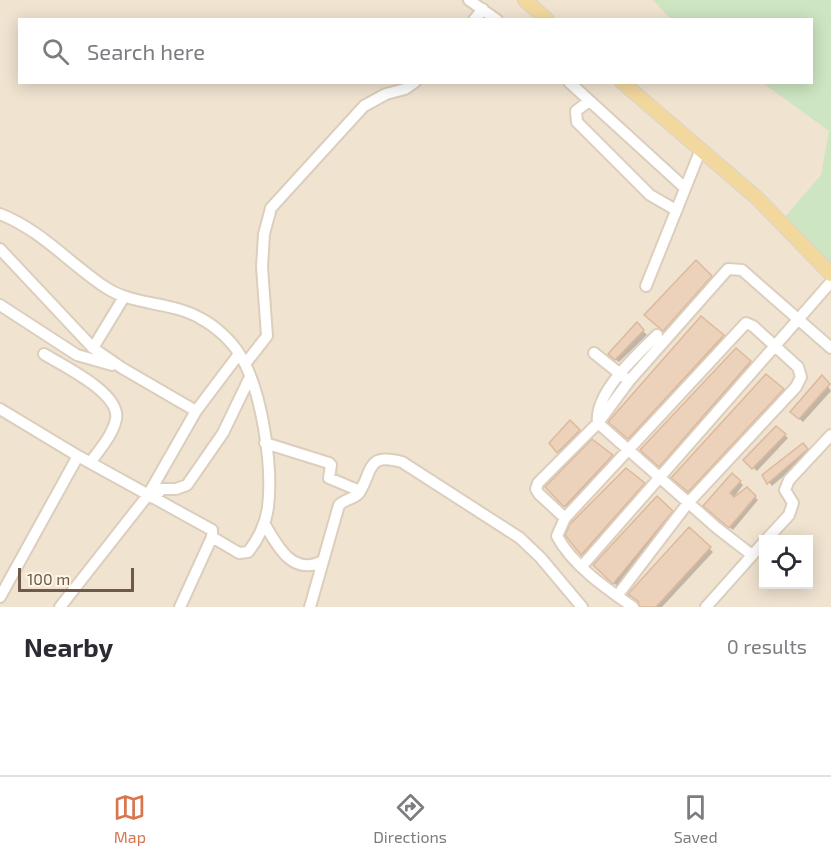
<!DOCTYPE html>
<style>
body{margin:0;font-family:"Exo 2",sans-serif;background:#f7f7f7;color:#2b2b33}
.controls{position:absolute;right:18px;bottom:18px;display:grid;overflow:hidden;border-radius:0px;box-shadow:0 3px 15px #0003}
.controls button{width:54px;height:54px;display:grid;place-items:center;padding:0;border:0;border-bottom:2px solid #e1e1e2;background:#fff;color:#2b2b33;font:30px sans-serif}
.scale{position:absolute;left:18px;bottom:15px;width:116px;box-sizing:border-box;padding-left:6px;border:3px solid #6e594a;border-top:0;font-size:16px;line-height:21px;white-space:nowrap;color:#6e594a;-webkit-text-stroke:4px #fdf5e6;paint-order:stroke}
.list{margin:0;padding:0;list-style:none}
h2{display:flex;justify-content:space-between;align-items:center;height:78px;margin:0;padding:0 24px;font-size:26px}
h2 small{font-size:20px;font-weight:400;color:#7c7c81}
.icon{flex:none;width:33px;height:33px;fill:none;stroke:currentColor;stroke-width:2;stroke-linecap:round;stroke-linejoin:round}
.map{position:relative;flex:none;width:831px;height:607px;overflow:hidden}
.search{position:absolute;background:#fff;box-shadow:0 3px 15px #0003;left:18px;right:18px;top:18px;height:66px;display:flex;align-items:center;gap:15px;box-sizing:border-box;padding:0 21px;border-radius:0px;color:#7c7c81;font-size:22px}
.sheet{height:168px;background:#fff}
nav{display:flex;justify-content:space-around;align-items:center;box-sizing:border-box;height:84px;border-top:2px solid #e1e1e2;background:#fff;font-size:16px;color:#7c7c81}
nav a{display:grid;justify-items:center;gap:3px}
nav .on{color:#d9764f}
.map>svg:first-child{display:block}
.residential{fill:#f0e3d0;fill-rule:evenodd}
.green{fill:#cde5c1}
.shadow{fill:#0003}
.building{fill:#ecd1bb;stroke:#ddb99c;stroke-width:1.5}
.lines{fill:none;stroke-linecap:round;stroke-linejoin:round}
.minor-casing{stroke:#dccebd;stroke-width:14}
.major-casing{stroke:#d9d4d0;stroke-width:16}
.minor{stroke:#fff;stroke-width:10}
.major{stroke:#f3d89e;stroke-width:14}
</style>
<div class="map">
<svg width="831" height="607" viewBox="0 0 831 607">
<rect width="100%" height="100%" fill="#f9f1e0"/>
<path class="residential" d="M0,0H831V607H0ZM20,20H812V82H20ZM764,540H808V584H764Z"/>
<path class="green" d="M653,0H831V270L785,217L821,175L829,131L763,83L812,82V20L671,19Z"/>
<path class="shadow" d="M696,262L714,281L667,333L649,318Z
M701,318L726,340L632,442L610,422Z
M637,324L647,335L619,362L613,358Z
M736,350L754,366L663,469L642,450Z
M766,376L786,394L692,494L673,478Z
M822,377L831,391L803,422L795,415Z
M570,422L582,435L562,455L551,443Z
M785,435L788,438L757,471L745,460Z
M593,441L615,460L569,509L546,488Z
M802,445L810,453L772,486L764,475Z
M732,475L743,485L731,501L747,489L758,500L733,530L708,509Z
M644,484L647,488L585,557L567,535Z
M657,498L675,515L617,586L595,565Z
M689,529L713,552L662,607H641L640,602Z"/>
<path class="building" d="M696,260L712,276L663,331L644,315Z
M701,316L724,335L628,439L608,422Z
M637,322L644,330L615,360L608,354Z
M736,348L751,361L659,467L640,450Z
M766,374L784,389L688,492L671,478Z
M822,375L830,384L799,419L790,412Z
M570,420L580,430L557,453L549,443Z
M776,426L786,434L752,469L743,460Z
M592,439L613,455L564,507L545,487Z
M803,443L808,449L767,484L762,475Z
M626,468L645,483L581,555L565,535L570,524Z
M732,473L741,481L730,493L734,497L747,487L756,496L729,528L703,506Z
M657,496L673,511L613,584L593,565Z
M689,527L711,547L656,607H640L638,601L628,594Z"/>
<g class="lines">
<g class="minor-casing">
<path id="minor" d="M469,0L497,20
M474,20L483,9
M569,82L685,188
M589,101L576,111L577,122L650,195L676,210
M0,214C41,230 69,263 105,287C133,306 170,301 200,318C215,326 231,340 240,355C262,390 273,466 268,507C266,523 258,540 248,552L239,553L212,537
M0,249L93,348L122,368L196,411
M646,286L701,149
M0,305L77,355L112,365
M657,335C637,355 594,393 598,423L717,528L752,555
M93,348L124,297
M594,353L624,377
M44,354C63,366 121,393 116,419C113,435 99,450 90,463
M245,364L267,336L262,267L264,234L271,208L364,106L386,94L405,89L415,82
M0,409L78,456L212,530V537L180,607
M265,443L329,463L331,465L329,478L360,491
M153,498L162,489H176L187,485L223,433L250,377
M565,518L746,323L753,326L798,367L801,377L796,387L688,503L617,596
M264,523C277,545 292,577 323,561
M766,540L789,515L793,503L785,490L789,480L831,435
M582,566L831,282
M0,597L78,456
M60,607L148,495L196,411L239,354
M310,607L339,505C345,499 354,499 359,493C373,471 366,452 402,462L520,538L540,557L582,607
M633,607C607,589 572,565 557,536L565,518L539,494L536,489L538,483L598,423L629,381L728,269L742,270L831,348
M706,607L764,542"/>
</g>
<g class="major-casing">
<path id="major" d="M525,0L547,20
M622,82L757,198L831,274"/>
</g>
<use href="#minor" class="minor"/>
<use href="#major" class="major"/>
</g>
</svg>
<div class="controls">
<button><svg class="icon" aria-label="locate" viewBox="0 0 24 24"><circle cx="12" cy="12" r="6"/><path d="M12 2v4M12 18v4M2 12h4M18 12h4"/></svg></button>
</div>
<div class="scale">100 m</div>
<div class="search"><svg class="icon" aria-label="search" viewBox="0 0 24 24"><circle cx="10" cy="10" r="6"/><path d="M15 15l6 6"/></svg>Search here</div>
</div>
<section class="sheet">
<h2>Nearby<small>0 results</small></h2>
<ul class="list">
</ul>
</section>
<nav>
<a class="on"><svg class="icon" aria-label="map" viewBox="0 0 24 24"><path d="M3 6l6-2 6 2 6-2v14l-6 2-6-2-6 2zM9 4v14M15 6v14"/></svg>Map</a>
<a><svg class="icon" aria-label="directions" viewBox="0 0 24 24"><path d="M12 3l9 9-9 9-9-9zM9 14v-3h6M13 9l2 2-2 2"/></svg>Directions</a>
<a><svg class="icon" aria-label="saved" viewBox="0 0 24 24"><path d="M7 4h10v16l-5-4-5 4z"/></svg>Saved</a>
</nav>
